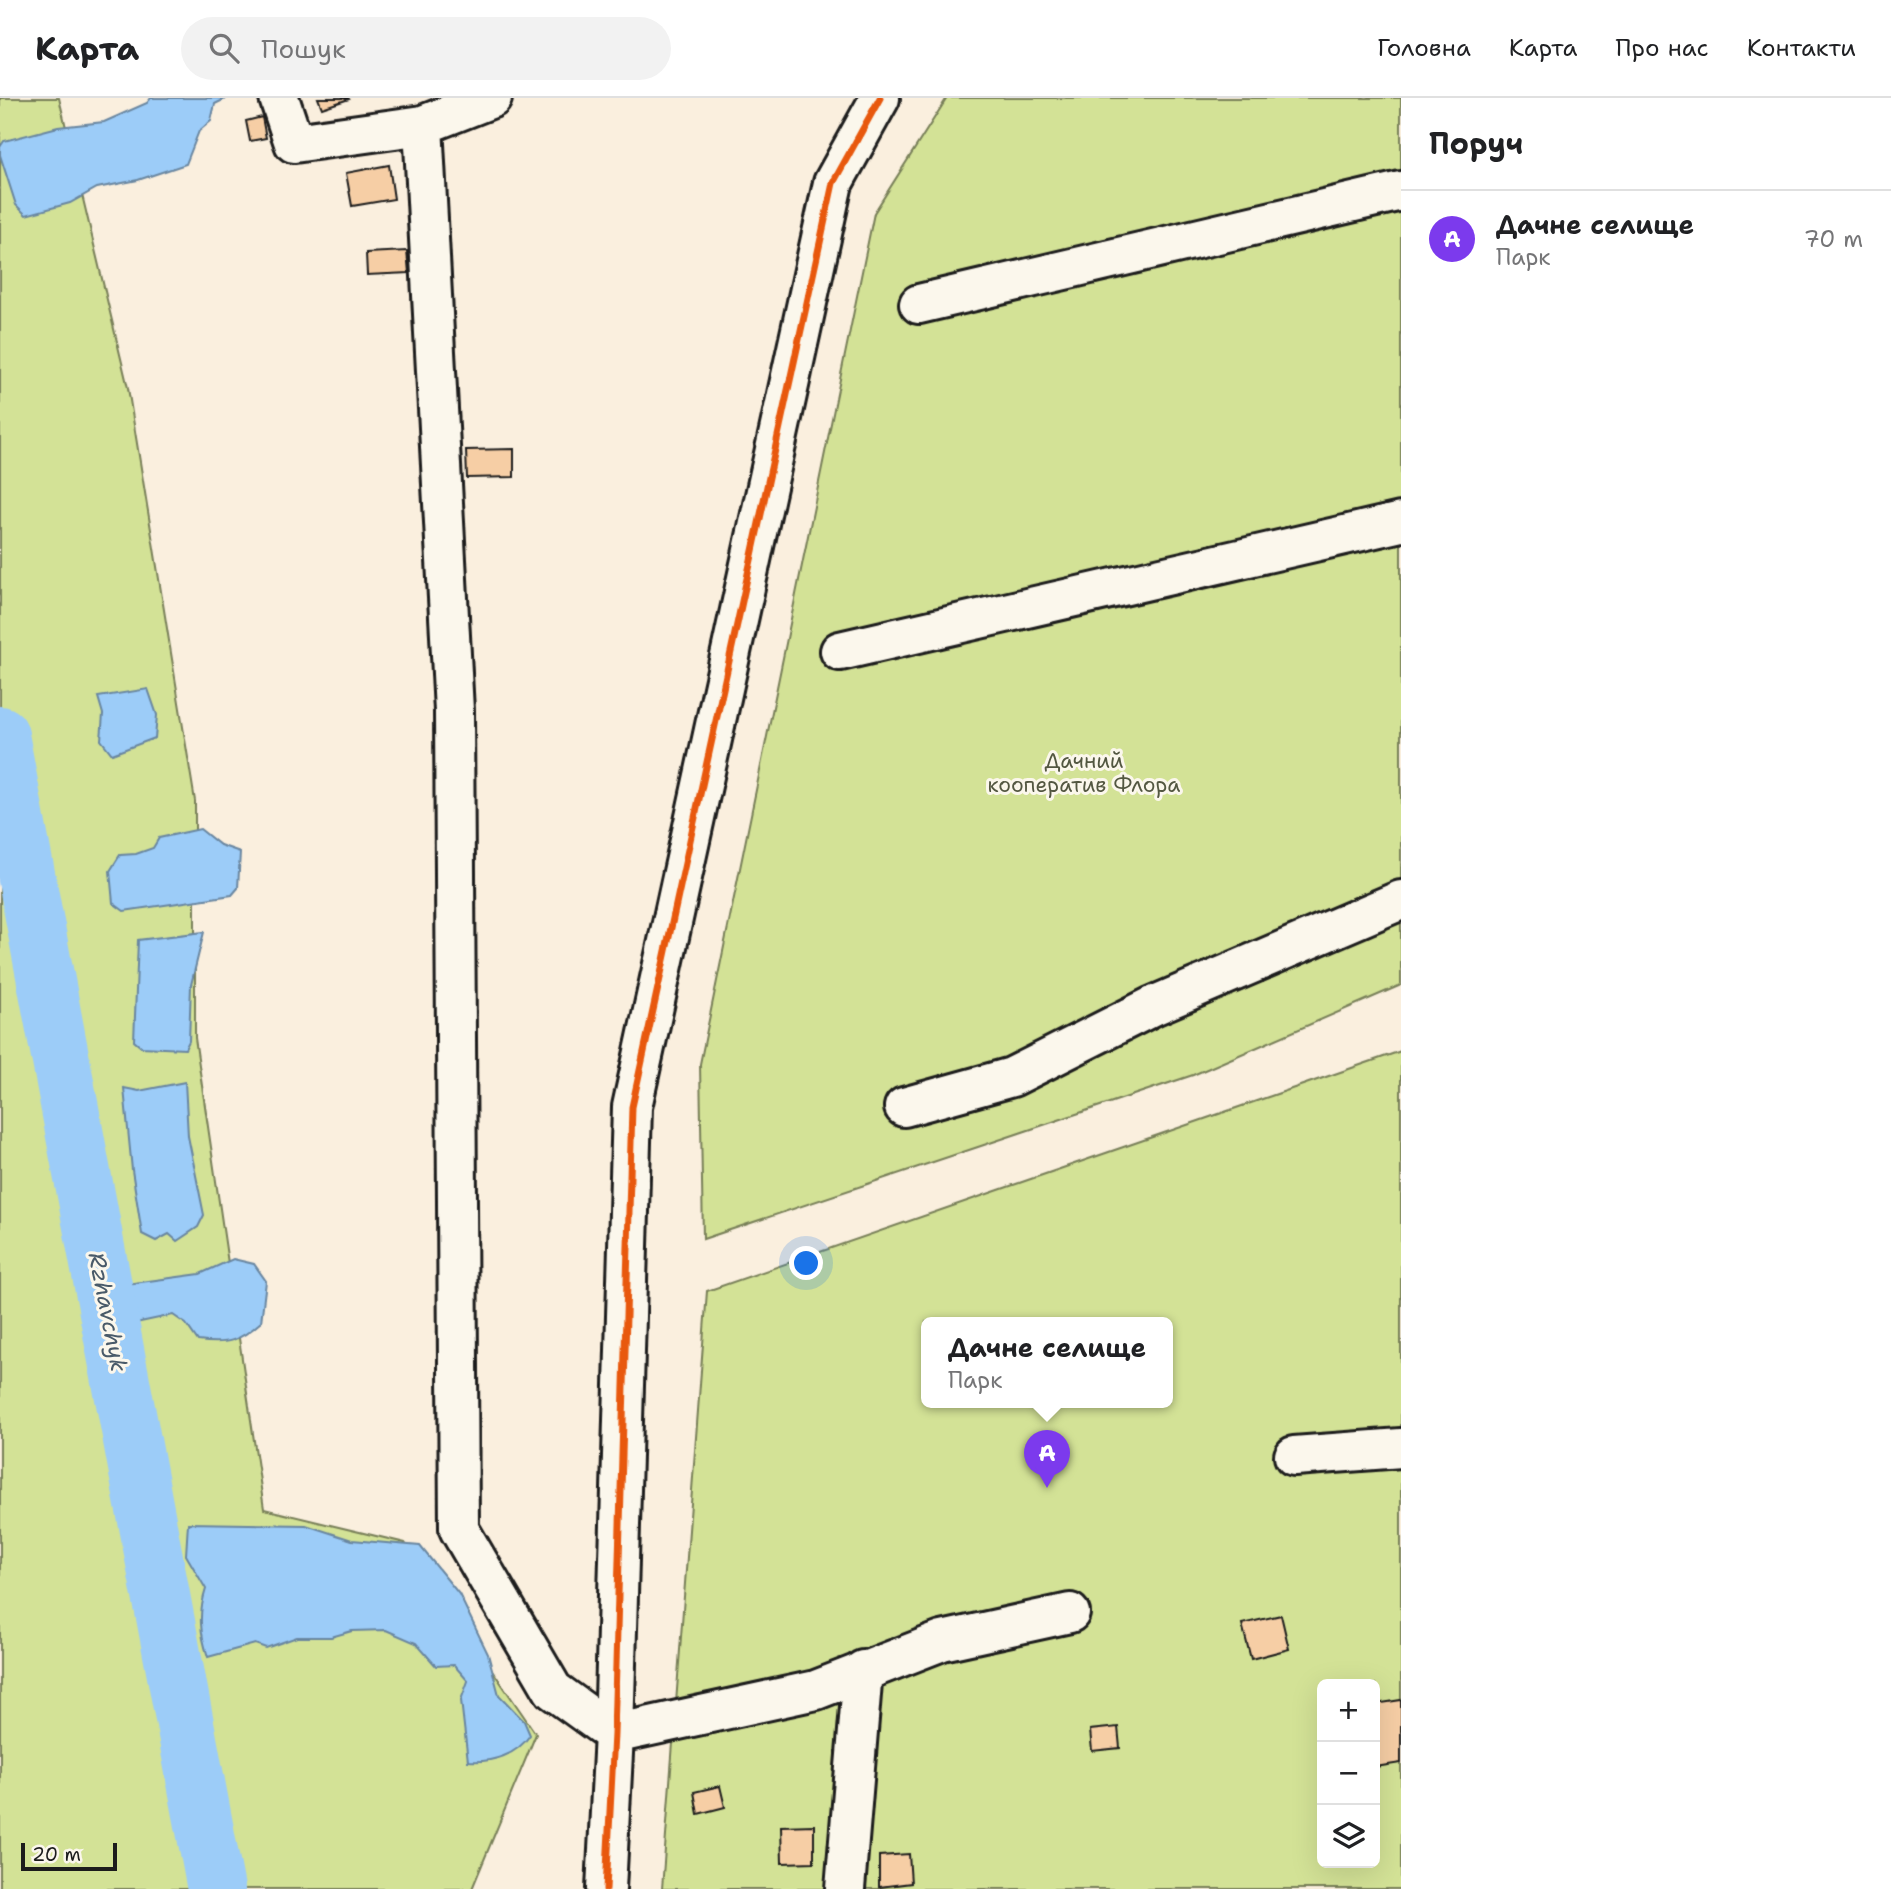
<!DOCTYPE html>
<html lang="uk">
<meta charset="utf-8">
<style>
body{margin:0;font-family:"Shantell Sans",sans-serif;background:#f2f2f2;color:#202124}
.controls{position:absolute;right:21px;bottom:21px;display:grid;overflow:hidden;border-radius:10px;box-shadow:0 7px 28px #0002}
.controls button{width:63px;height:63px;display:grid;place-items:center;padding:0;border:0;border-bottom:2px solid #e0e0e0;background:#fff;color:#202124;font:35px sans-serif}
.scale{position:absolute;left:21px;bottom:18px;width:96px;box-sizing:border-box;padding-left:7px;border:4px solid #1c1c1c;border-top:0;font-size:19px;line-height:24px;white-space:nowrap;color:#1c1c1c;-webkit-text-stroke:5px #fbf7ec;paint-order:stroke}
.you{position:absolute;left:807px;top:1166px;width:24px;height:24px;margin:-18px;border:5px solid #fff;border-radius:50%;background:#1a73e8;box-shadow:0 0 0 10px #1a73e833}
.badge{display:grid;place-items:center;width:46px;height:46px;border-radius:50%;background:#7c3aed;color:#fff;font-size:23px;font-weight:700}
.pin{position:absolute;translate:-50% -58px;filter:drop-shadow(0 2px 4px #0008)}
.pin::after{content:'';position:absolute;top:37px;width:24px;height:21px;background:inherit;clip-path:polygon(0 0,100% 0,50% 100%)}
.popup{position:absolute;left:921px;top:1219px;width:252px;height:91px;box-sizing:border-box;display:grid;place-content:center;border-radius:10px;background:#fff;filter:drop-shadow(0 2px 5px #0005);font-size:23px;white-space:nowrap;color:#757577}
.popup b{font-size:26px;color:#202124}
.popup::after{content:'';position:absolute;left:50%;top:100%;margin-left:-14px;border:14px solid transparent;border-top-color:#fff}
.list{margin:0;padding:0;list-style:none}
h2{display:flex;justify-content:space-between;align-items:center;height:91px;margin:0;padding:0 28px;font-size:30px}
h2 small{font-size:23px;font-weight:400;color:#757577}
.list li{display:grid;grid-template-columns:46px 1fr auto;gap:21px;align-items:center;box-sizing:border-box;height:98px;padding:0 28px;border-top:2px solid #e0e0e0}
.list b{display:block;font-size:26px;white-space:nowrap}
.list p{margin:0;font-size:23px;white-space:nowrap;color:#757577}
.list em{font-size:23px;font-style:normal;color:#757577}
.icon{flex:none;width:38px;height:38px;fill:none;stroke:currentColor;stroke-width:2;stroke-linecap:round;stroke-linejoin:round}
.map{position:relative;flex:none;width:1401px;height:1791px;overflow:hidden}
header{display:flex;align-items:center;gap:42px;box-sizing:border-box;height:98px;padding:0 35px;background:#fff;border-bottom:2px solid #e0e0e0}
header strong{font-size:33px}
nav{display:flex;gap:38px;margin-inline-start:auto;font-size:24px}
.search{width:490px;height:63px;background:#f2f2f2;display:flex;align-items:center;gap:18px;box-sizing:border-box;padding:0 24px;border-radius:38px;color:#757577;font-size:26px}
main{display:flex}
aside{flex:1;background:#fff}
.map>svg:first-child{display:block}
.green{fill:#d3e296;stroke:#787f59;stroke-width:2;fill-rule:evenodd}
.water{fill:#9cccf8;stroke:#6986a0;stroke-width:2}
.lines{fill:none;stroke-linecap:round;stroke-linejoin:round}
.river{stroke:#9cccf8;stroke-width:58}
.building{fill:#f6cea5;stroke:#1c1c1c;stroke-width:2}
.minor-casing{stroke:#1c1c1c;stroke-width:44}
.minor{stroke:#fbf7ec;stroke-width:38}
.cycleway-casing{stroke:#fbf7ec;stroke-width:11}
.cycleway{stroke:#e8590c;stroke-width:7}
.labels{text-anchor:middle;dominant-baseline:central;stroke-width:6;stroke-linejoin:round;paint-order:stroke}
.park-label{font-size:21px;fill:#535741;stroke:#fbf7ec}
.water-label{font-size:23px;font-style:italic;fill:#495a69;stroke:#fbf7ec}
</style>
<header>
<strong>Карта</strong>
<div class="search"><svg class="icon" aria-label="search" viewBox="0 0 24 24"><circle cx="10" cy="10" r="6"/><path d="M15 15l6 6"/></svg>Пошук</div>
<nav><a>Головна</a><a>Карта</a><a>Про нас</a><a>Контакти</a></nav>
</header>
<main>
<div class="map">
<svg width="1401" height="1791" viewBox="0 0 1401 1791">
<rect width="100%" height="100%" fill="#faefde"/>
<filter id="ink" filterUnits="userSpaceOnUse"><feTurbulence type="fractalNoise" baseFrequency=".0143" numOctaves="2"/><feDisplacementMap in="SourceGraphic" scale="14" xChannelSelector="R" yChannelSelector="G"/><feConvolveMatrix kernelMatrix="1 2 1 2 8 2 1 2 1" color-interpolation-filters="sRGB"/></filter>
<g filter="url(#ink)">
<path class="green" d="M0,0H59L128,290L195,703V940L264,1411L405,1445L536,1636L472,1791H0Z
M947,0H1401V887L1193,977L703,1141L700,966L874,115Z
M1401,953V1791H662L707,1193ZM926,1224H1168V1304H926ZM1322,1586H1375V1765H1322Z"/>
<path class="water" d="M151,0H227L215,6L211,23L199,33L186,66L138,82L97,90L70,105L26,117L16,107L0,57V49L4,43L58,29L104,24L147,5Z
M148,591L157,617L155,640L112,656L101,642L103,616L98,599Z
M200,731L220,747L240,754L238,790L232,797L124,813L113,805L110,773L120,757L136,756L153,750L159,740Z
M204,834L191,887L189,943L185,951L141,949L134,943L138,842Z
M185,984L188,1038L204,1117L198,1129L177,1143L169,1136L156,1143L142,1136L132,1072L124,990L139,993Z
M233,1161L254,1166L266,1183L261,1224C240,1243 227,1247 198,1243L186,1226L173,1217L131,1226H110L105,1217L109,1194L119,1187L200,1176Z
M188,1425L306,1427L352,1442L420,1448L459,1496L488,1556L499,1597L524,1623L530,1637C517,1657 492,1665 468,1663L461,1602L468,1583L454,1567L436,1568L416,1545L386,1532L352,1533L331,1539H297L266,1550L255,1546L208,1559C200,1535 198,1516 206,1491L186,1457Z"/>
<g class="lines">
<path class="river" d="M0,637L216,1791"/>
</g>
<path class="building" d="M318,0H348L349,1L322,10Z
M262,19L266,40L250,43L246,23Z
M389,67L394,101L352,108L346,75Z
M407,153L409,175L367,177L366,155Z
M514,351V379L467,380L466,352Z
M1281,1517L1289,1551L1251,1561L1242,1526Z
M1401,1602V1665L1375,1669V1606Z
M1118,1629L1120,1650L1092,1653L1090,1632Z
M720,1688L725,1709L698,1716L694,1694Z
M814,1727V1764L782,1765L781,1728Z
M909,1756L911,1785L879,1789V1758Z"/>
<g class="lines">
<g class="minor-casing">
<path id="minor" d="M279,0L294,45L423,27L492,0
M423,27L454,613L459,1431L553,1592L614,1636L816,1592L942,1543L1070,1515
M919,206L1401,93
M840,553L1401,424
M904,1009L1012,979L1153,908L1401,802
M1294,1358L1401,1350
M606,1791L614,1636L632,1009L833,85L880,0
M845,1791L863,1572"/>
</g>
<use href="#minor" class="minor"/>
<g class="cycleway-casing">
<path id="cycleway" d="M606,1791L614,1636L632,1009L833,85L880,0"/>
</g>
<use href="#cycleway" class="cycleway"/>
</g>
</g>
<g class="labels">
<g class="park-label">
<text x="1084" y="663">Дачний<tspan x="1084" dy="24">кооператив Флора</tspan></text>
</g>
<g class="water-label">
<text transform="translate(108 1214) rotate(79)">Rzhavchyk</text>
</g>
</g>
</svg>
<div class="controls">
<button>+</button>
<button>−</button>
<button><svg class="icon" aria-label="layers" viewBox="0 0 24 24"><path d="M12 4l9 5-9 5-9-5zM3 14l9 5 9-5"/></svg></button>
</div>
<div class="scale">20 m</div>
<div class="you"></div>
<div class="pin badge" style="left:1047px;top:1390px">A</div>
<div class="popup"><b>Дачне селище</b>Парк</div>
</div>
<aside>
<h2>Поруч<small></small></h2>
<ul class="list">
<li><span class="badge">A</span><div><b>Дачне селище</b><p>Парк</p></div><em>70 m</em></li>
</ul>
</aside>
</main>
